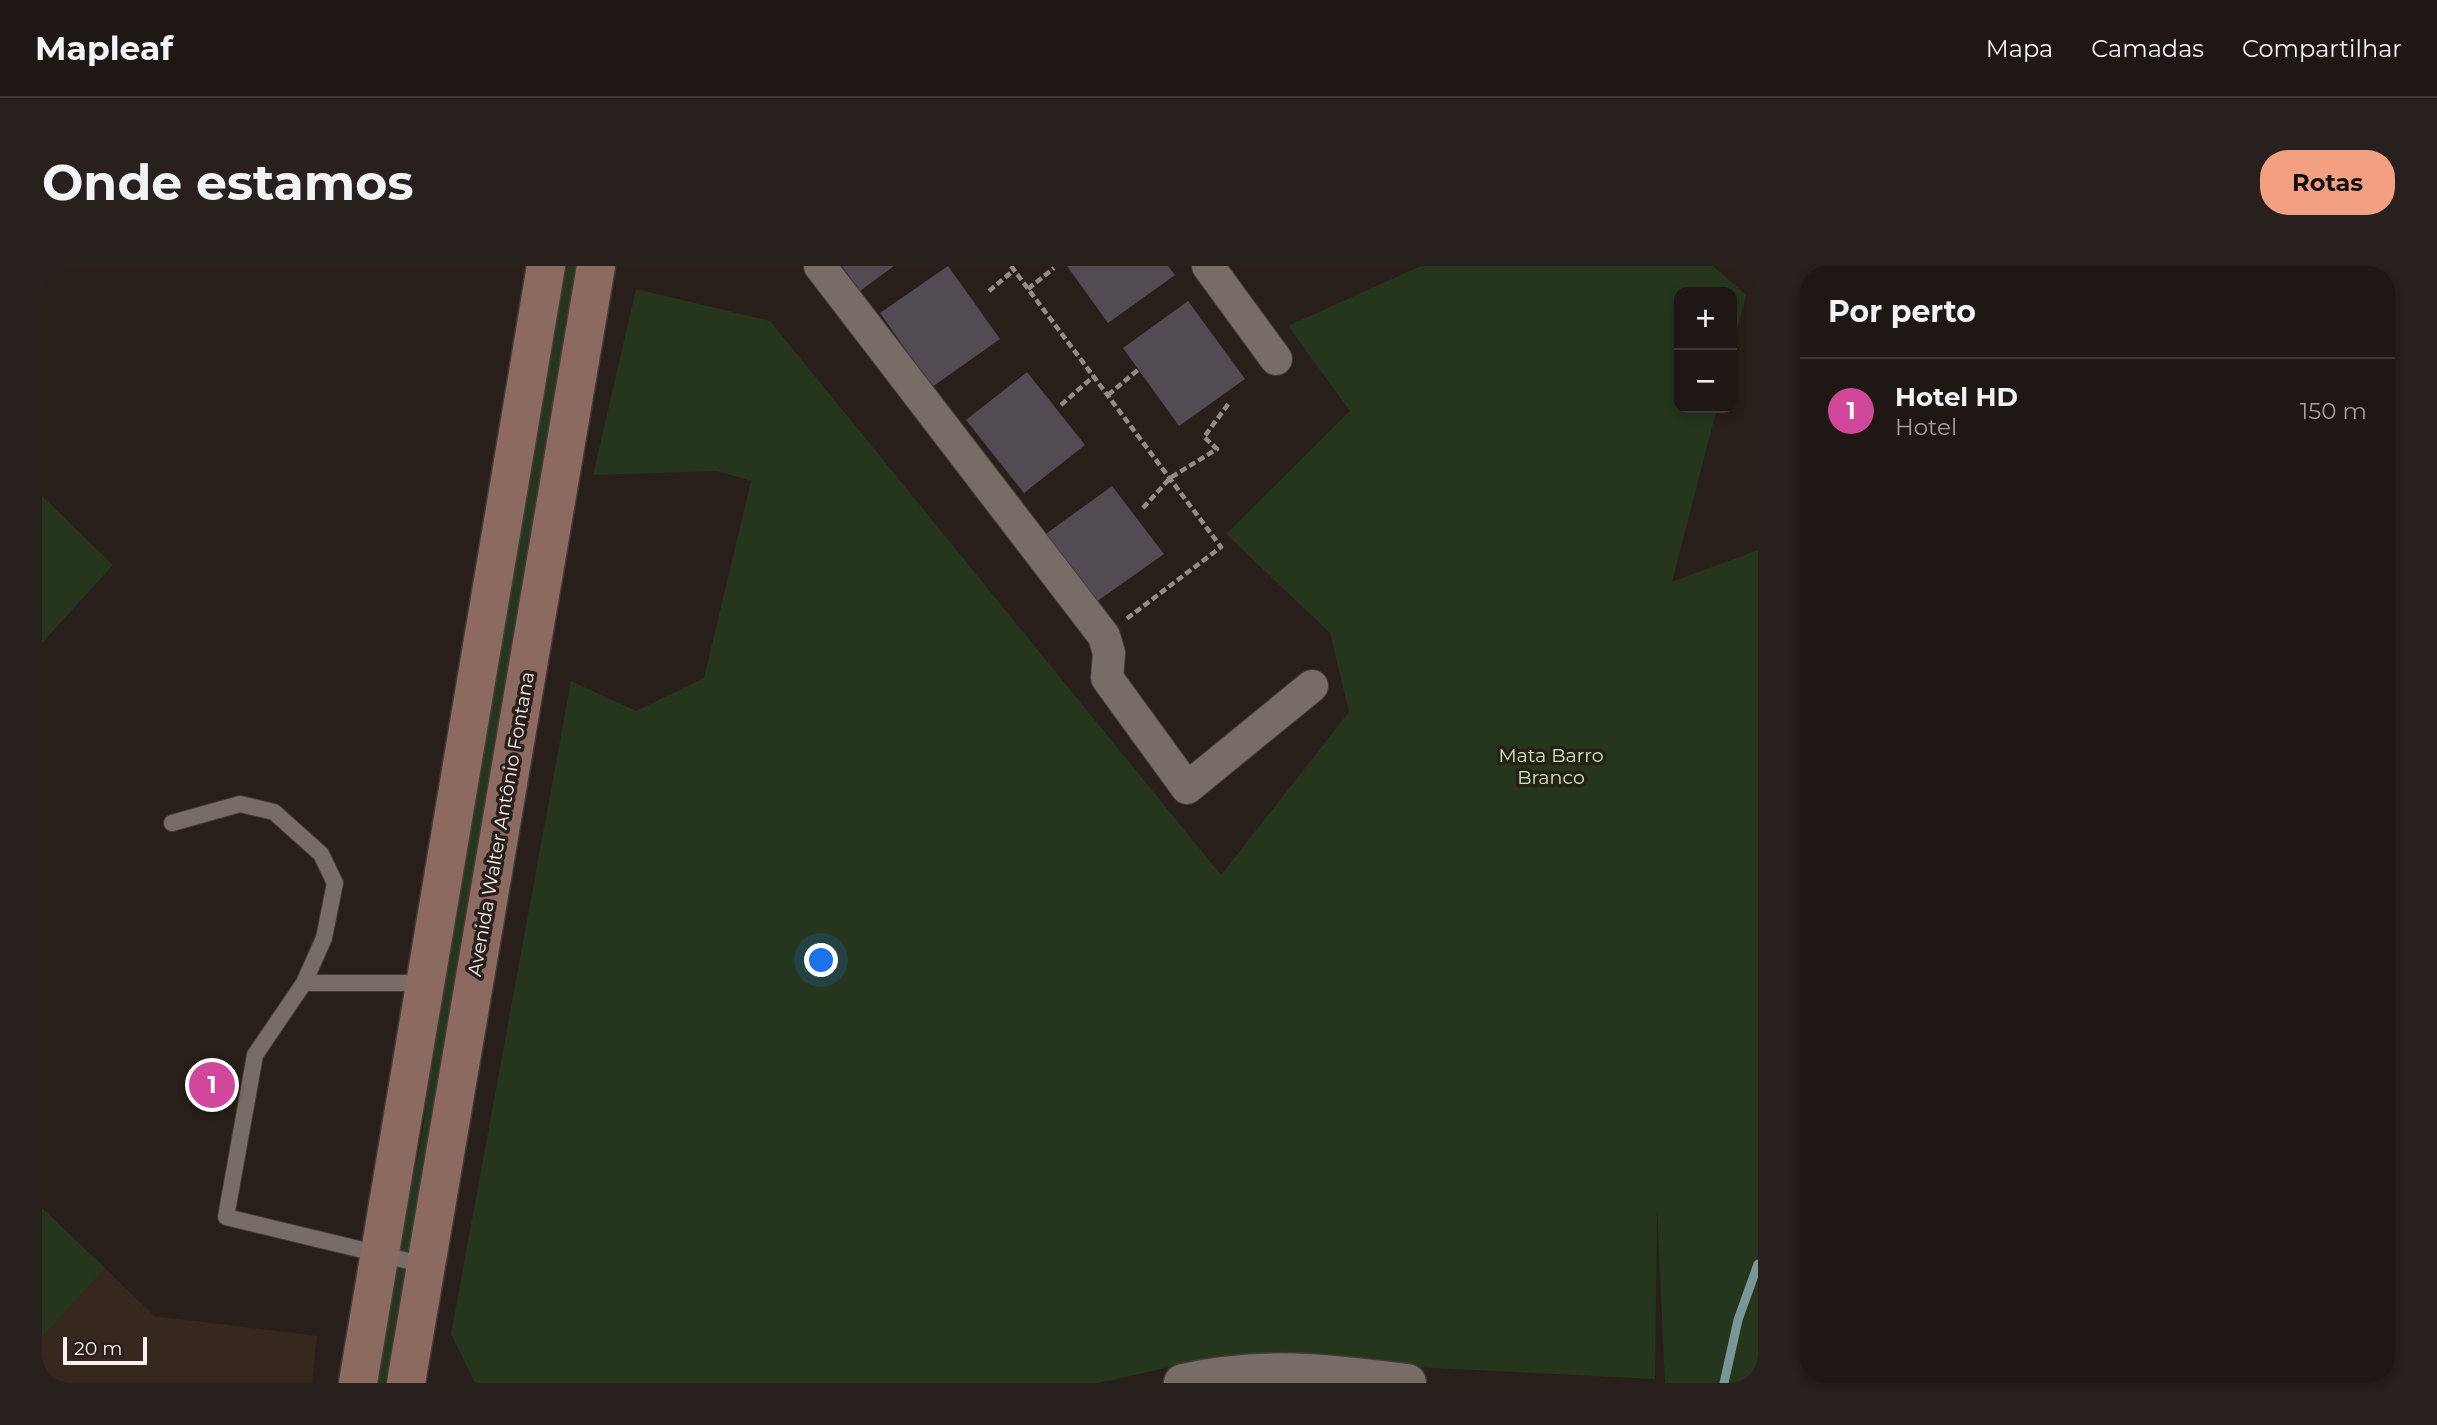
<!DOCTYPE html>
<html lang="pt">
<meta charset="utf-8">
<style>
body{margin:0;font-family:Montserrat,sans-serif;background:#27201d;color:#f1f3f6}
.controls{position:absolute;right:21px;top:21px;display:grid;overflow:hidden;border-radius:14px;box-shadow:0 4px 10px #0003}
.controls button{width:63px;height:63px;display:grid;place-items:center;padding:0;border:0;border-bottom:2px solid #3c3634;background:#1f1714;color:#f1f3f6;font:35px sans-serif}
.scale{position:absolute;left:21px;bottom:18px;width:84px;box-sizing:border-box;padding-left:7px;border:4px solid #f8f1ed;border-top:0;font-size:19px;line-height:24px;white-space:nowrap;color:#f8f1ed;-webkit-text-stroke:5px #291f1a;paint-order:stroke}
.you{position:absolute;left:780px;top:695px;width:24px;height:24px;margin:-18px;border:5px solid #fff;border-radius:50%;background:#1a73e8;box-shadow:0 0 0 10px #1a73e833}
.badge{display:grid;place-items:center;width:46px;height:46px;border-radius:50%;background:#f3a082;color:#fff;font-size:23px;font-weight:700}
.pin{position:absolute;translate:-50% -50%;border:4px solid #fff;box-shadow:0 2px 7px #0006}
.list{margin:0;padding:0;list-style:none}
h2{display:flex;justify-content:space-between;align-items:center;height:91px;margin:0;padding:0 28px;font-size:30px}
h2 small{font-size:23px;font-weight:400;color:#a19fa0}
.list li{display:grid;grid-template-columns:46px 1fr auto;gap:21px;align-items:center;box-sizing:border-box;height:105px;padding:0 28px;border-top:2px solid #3c3634}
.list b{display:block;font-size:26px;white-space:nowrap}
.list p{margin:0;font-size:23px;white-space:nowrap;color:#a19fa0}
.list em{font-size:23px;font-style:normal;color:#a19fa0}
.map{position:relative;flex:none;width:1716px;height:1117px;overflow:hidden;border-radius:28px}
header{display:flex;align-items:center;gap:42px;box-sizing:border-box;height:98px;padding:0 35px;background:#1f1714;border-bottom:2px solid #3c3634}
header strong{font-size:33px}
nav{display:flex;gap:38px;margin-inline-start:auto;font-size:24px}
.intro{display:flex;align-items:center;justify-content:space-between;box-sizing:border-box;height:168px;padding:0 42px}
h1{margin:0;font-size:49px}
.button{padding:18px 32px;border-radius:28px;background:#f3a082;color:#111;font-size:24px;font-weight:700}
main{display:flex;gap:42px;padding:0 42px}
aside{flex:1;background:#1f1714;border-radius:28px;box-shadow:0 4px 10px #0003}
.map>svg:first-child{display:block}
.built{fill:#36271f}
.green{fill:#25361c}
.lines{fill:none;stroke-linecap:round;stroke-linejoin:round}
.stream{stroke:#779798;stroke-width:9}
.building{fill:#534b53}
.service-casing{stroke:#443c38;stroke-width:18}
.minor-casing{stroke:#443c38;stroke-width:34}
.tertiary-casing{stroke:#443c38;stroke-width:41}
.secondary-casing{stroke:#443c38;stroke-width:41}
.path{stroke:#948b87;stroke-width:4.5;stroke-dasharray:7 3.5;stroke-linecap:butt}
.service{stroke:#776c66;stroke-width:16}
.minor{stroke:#776c66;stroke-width:32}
.tertiary{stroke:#776c66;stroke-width:38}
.secondary{stroke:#8c6a5f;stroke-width:38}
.labels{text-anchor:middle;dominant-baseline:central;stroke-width:7;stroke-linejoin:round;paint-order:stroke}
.park-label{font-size:19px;fill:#c8ecb5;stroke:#291f1a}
.street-label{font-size:19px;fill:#f8f1ed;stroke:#291f1a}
</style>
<header>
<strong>Mapleaf</strong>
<nav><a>Mapa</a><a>Camadas</a><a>Compartilhar</a></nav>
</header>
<div class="intro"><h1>Onde estamos</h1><a class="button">Rotas</a></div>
<main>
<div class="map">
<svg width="1716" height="1117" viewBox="0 0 1716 1117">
<rect width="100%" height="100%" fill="#291f1a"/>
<path class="built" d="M63,1002L112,1050L275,1070L270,1117H0V1067Z"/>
<path class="green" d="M525,0H543L351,1117H329L381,864L392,764L408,686L447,435Z
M1379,0H1671L1704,29L1690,83V26H1637V142H1675L1630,316L1716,284V1117H1623L1615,943L1613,1113L1171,1091L1057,1117H433L409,1068L529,415L594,445L662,412L709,215L675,205L551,209L594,23L728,55L1179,609L1307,446L1288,367L1184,268L1308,145L1246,60Z
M0,230L71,299L0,377Z
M0,942L63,1002L0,1071Z"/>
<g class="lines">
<path class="stream" d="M1682,1117L1696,1054L1716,998"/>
</g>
<path class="building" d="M800,0H852L818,25Z
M906,0L958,73L890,121L838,47Z
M1025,0H1126L1133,9L1066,57Z
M1146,35L1203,113L1137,160L1081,82Z
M985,106L1043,179L982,227L924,154Z
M1070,220L1122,288L1047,341L997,273Z"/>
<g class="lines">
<g class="service-casing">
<path id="service" d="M130,557L198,538L232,546L279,588L293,617L282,672L262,717L213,789L184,951L383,999
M262,717H384"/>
</g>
<g class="minor-casing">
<path id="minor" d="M778,0L1062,370L1067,387L1065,412L1145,522L1270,420
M1166,0L1234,93"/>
</g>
<g class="tertiary-casing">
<path id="tertiary" d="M1141,1117C1219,1099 1286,1107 1365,1117"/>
</g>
<g class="secondary-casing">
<path id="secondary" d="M316,1117L504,0
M364,1117L554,0"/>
</g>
<path class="path" d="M969,0L1179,281L1083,354
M986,23L1012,2
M947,25L972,4
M1066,129L1096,104
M1019,139L1052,110
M1101,242L1128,212L1175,183L1162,171L1187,137"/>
<use href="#service" class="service"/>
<use href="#minor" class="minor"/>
<use href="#tertiary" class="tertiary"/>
<use href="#secondary" class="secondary"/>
</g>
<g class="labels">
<g class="park-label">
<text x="1509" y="489">Mata Barro<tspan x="1509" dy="22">Branco</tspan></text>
</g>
<g class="street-label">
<text transform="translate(459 558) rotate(-80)">Avenida Walter Antônio Fontana</text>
</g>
</g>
</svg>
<div class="controls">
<button>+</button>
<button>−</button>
</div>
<div class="scale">20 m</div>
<div class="you"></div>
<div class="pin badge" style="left:170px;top:819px;background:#d1479c">1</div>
</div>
<aside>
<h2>Por perto<small></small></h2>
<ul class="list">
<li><span class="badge" style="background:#d1479c">1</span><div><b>Hotel HD</b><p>Hotel</p></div><em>150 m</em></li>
</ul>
</aside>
</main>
